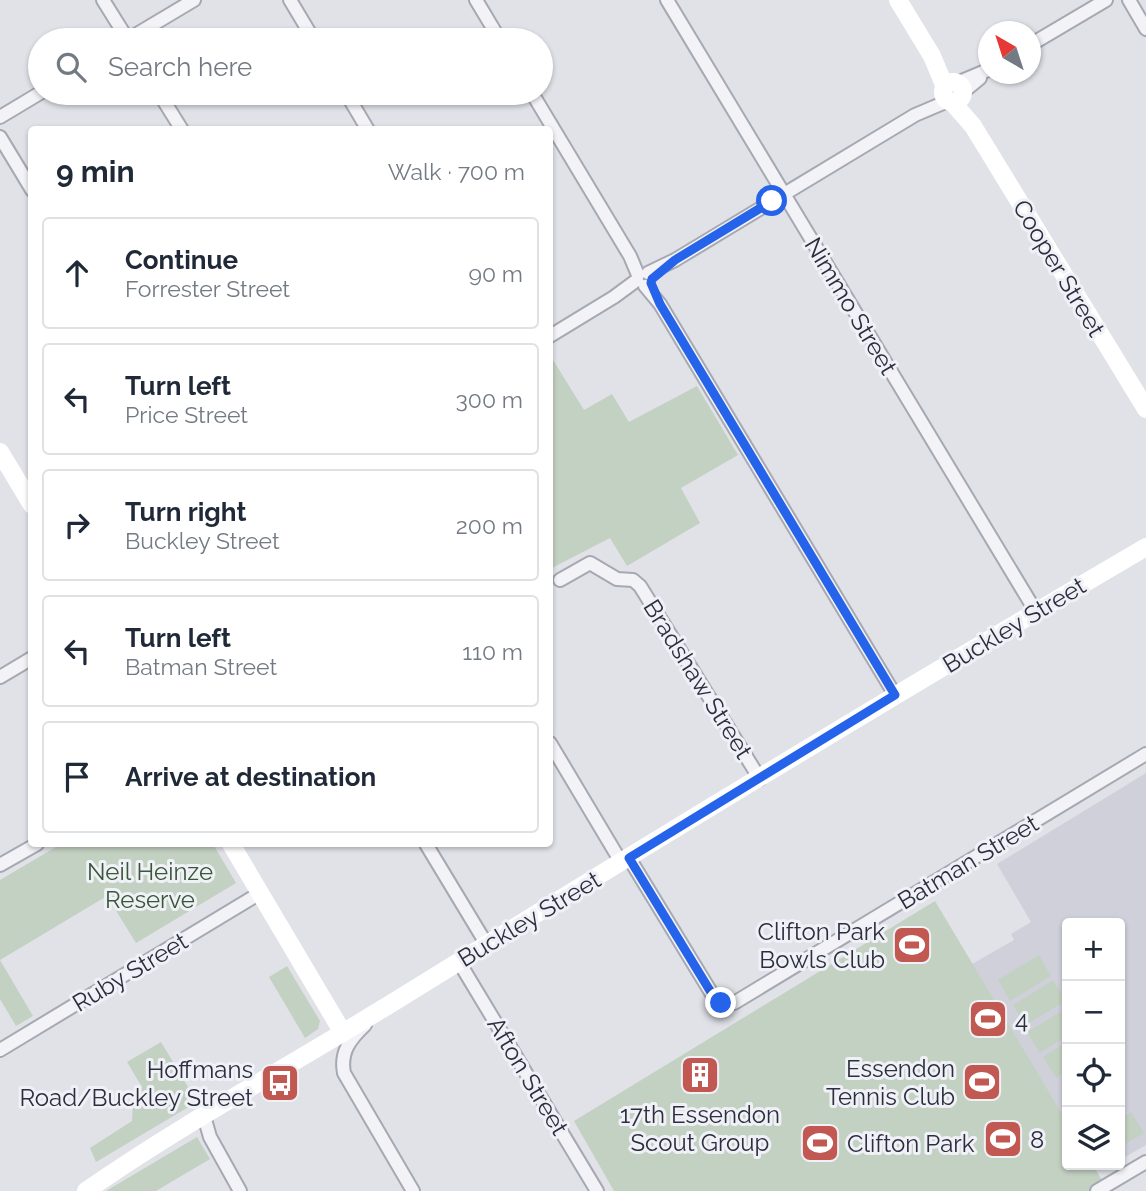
<!DOCTYPE html>
<meta charset="utf-8">
<style>
body{margin:0;font-family:Raleway,sans-serif;background:#f6f6f7;color:#1f2937}
.controls{position:absolute;right:21px;bottom:21px;display:grid;overflow:hidden;border-radius:7px;box-shadow:0 2px 5px #0004}
.controls button{width:63px;height:63px;display:grid;place-items:center;padding:0;border:0;border-bottom:2px solid #e0e1e3;background:#fff;color:#1f2937;font:35px sans-serif}
.compass{position:absolute;left:978px;top:21px;width:63px;height:63px;border-radius:50%;background:#fff;box-shadow:0 2px 5px #0004;rotate:321deg}
.stop{position:absolute;width:21px;height:21px;margin:-16px;border:5px solid #2563eb;border-radius:50%;background:#fff}
.stop.end{background:#2563eb;border-color:#fff;box-shadow:0 2px 7px #0008}
.list{margin:0;padding:0;list-style:none}
h2{display:flex;justify-content:space-between;align-items:center;height:91px;margin:0;padding:0 28px;font-size:30px}
h2 small{font-size:23px;font-weight:400;color:#747a83}
.list li{display:grid;grid-template-columns:46px 1fr auto;gap:21px;align-items:center;box-sizing:border-box;height:112px;margin:0 14px 14px;padding:0 14px;border:2px solid #e0e1e3;border-radius:7px}
.list b{display:block;font-size:26px;white-space:nowrap}
.list p{margin:0;font-size:23px;white-space:nowrap;color:#747a83}
.list em{font-size:23px;font-style:normal;color:#747a83}
.icon{flex:none;width:38px;height:38px;fill:none;stroke:currentColor;stroke-width:2;stroke-linecap:round;stroke-linejoin:round}
.map{position:relative;flex:none;width:1146px;height:1191px;overflow:hidden}
.search{position:absolute;background:#fff;box-shadow:0 2px 5px #0004;left:28px;top:28px;width:525px;height:77px;display:flex;align-items:center;gap:18px;box-sizing:border-box;padding:0 24px;border-radius:38px;color:#747a83;font-size:26px}
.panel{position:absolute;background:#fff;box-shadow:0 2px 5px #0004;left:28px;top:126px;width:525px;height:721px;border-radius:7px}
.map>svg:first-child{display:block}
.built{fill:#cfd0d9}
.green{fill:#c3d1c2}
.lines{fill:none;stroke-linecap:round;stroke-linejoin:round}
.street-casing{stroke:#a6a8b2;stroke-width:16}
.street{stroke:#f3f3f7;stroke-width:12}
.secondary{stroke:#fff;stroke-width:18}
.route{stroke:#2563eb;stroke-width:9}
.labels{text-anchor:middle;dominant-baseline:central;stroke-width:6;stroke-linejoin:round;paint-order:stroke}
.street-label{font-size:24px;fill:#2b2e3e;stroke:#f0f1f6}
.park-label{font-size:24px;fill:#39583a;stroke:#f0f1f6}
.poi-label{font-size:24px;fill:#2b2e3e;stroke:#f0f1f6;text-anchor:end}
</style>
<div class="map">
<svg width="1146" height="1191" viewBox="0 0 1146 1191">
<rect width="100%" height="100%" fill="#e0e2e8"/>
<path class="built" d="M1146,773V1145L1120,1160V923H1067V1122L972,964L1014,940L1011,934L1031,922L997,864Z"/>
<path class="green" d="M550,355L584,410L612,394L629,422L697,386L738,455L681,488L700,523L627,566L610,538L550,569Z
M61,844H213L236,883L136,943L107,896L0,960V880Z
M935,901L1067,1122V1165H1093L1103,1182L1088,1191H614L574,1121Z
M1039,955L1051,976L1010,1001L998,980Z
M0,960L33,1016L16,1026L0,999Z
M287,966L320,1021L318,1029L305,1038L269,977Z
M1053,980L1066,1001L1025,1025L1013,1005Z
M1067,1008V1036L1040,1053L1027,1032Z
M161,1042L197,1102L96,1162L90,1148L132,1121L133,1103L142,1087L127,1062Z
M1067,1042V1071L1056,1078L1043,1057Z
M1131,1112L1144,1133L1120,1147V1119Z
M197,1137L210,1159L156,1191H106Z"/>
<g class="lines">
<g class="street-casing">
<path id="street" d="M103,0L128,40
M290,0L314,40
M476,0L500,40
M667,0L1036,612
M1129,0L1146,29
M127,40L194,0
M1030,45L1106,0
M957,83L988,70
M963,92L980,78
M159,93L182,130
M346,93L368,130
M532,93L630,256L638,275
M0,117L40,93
M0,137L32,190
M648,273L675,260L915,115L948,101
M645,286L660,304L895,695
M550,336L614,297L637,280
M560,580L590,563L617,579L633,580L640,586L760,779
M0,677L32,658
M550,743L621,862
M426,844L487,945
M629,858L712,994L721,1003H734L1146,754
M0,865L37,844
M459,962L597,1191
M365,1025C350,1039 340,1052 344,1073L413,1191
M0,1050L260,893
M204,1116L210,1137L240,1191
M1097,1191L1146,1162"/>
</g>
<use href="#street" class="street"/>
<path class="secondary" d="M898,0L932,56L945,87
M943 92a10 10 0 1 1 20 0a10 10 0 1 1-20 0Z
M952,102L973,126L1146,409
M0,452L32,505
M231,844L343,1033
M86,1191C188,1120 299,1061 405,995C650,843 897,693 1146,547"/>
</g>
<g class="lines">
<path class="route" d="M721,1003L712,994L629,858L895,695L660,304L651,283L652,279L675,260L772,201"/>
</g>
<defs>
<g id="stadium-square" transform="scale(2.0125)"><rect x="-9" y="-9" width="18" height="18" rx="4" fill="#c15852" stroke="#f0f1f6"/><path d="M0-5a6.5 5 0 1 0 0 10a6.5 5 0 1 0 0-10ZM-3.5-1.8h7v3.6h-7Z" fill="#fff"/></g>
<g id="building-square" transform="scale(2.0125)"><rect x="-9" y="-9" width="18" height="18" rx="4" fill="#c15852" stroke="#f0f1f6"/><path d="M-4-6H4V6H1V3H-1V6H-4ZM-2.5-4.3h1.7v1.8h-1.7ZM.8-4.3h1.7v1.8H.8ZM-2.5-1h1.7V.8h-1.7ZM.8-1h1.7V.8H.8Z" fill="#fff"/></g>
<g id="bus-square" transform="scale(2.0125)"><rect x="-9" y="-9" width="18" height="18" rx="4" fill="#c15852" stroke="#f0f1f6"/><path d="M-5-6H5V4H4V6H2V4H-2V6H-4V4H-5ZM-3.5-4V0h7V-4ZM-3.5 1.2v1.5H-2V1.2ZM2 1.2v1.5H3.5V1.2Z" fill="#fff"/></g>
</defs>
<g fill-rule="evenodd">
<use href="#stadium-square" x="912" y="945"/>
<use href="#stadium-square" x="988" y="1019"/>
<use href="#building-square" x="700" y="1075"/>
<use href="#stadium-square" x="982" y="1082"/>
<use href="#bus-square" x="280" y="1083"/>
<use href="#stadium-square" x="1003" y="1139"/>
<use href="#stadium-square" x="820" y="1143"/>
</g>
<g class="labels">
<g class="street-label">
<text transform="translate(1059 268) rotate(59)">Cooper Street</text>
<text transform="translate(851 306) rotate(59)">Nimmo Street</text>
<text transform="translate(1014 625) rotate(-31)">Buckley Street</text>
<text transform="translate(698 679) rotate(58)">Bradshaw Street</text>
<text transform="translate(968 862) rotate(-31)">Batman Street</text>
<text transform="translate(529 919) rotate(-31)">Buckley Street</text>
<text transform="translate(130 972) rotate(-31)">Ruby Street</text>
<text transform="translate(528 1076) rotate(59)">Afton Street</text>
</g>
<g class="park-label">
<text x="150" y="871">Neil Heinze<tspan x="150" dy="28">Reserve</tspan></text>
</g>
<g class="poi-label">
<text x="885" y="931">Clifton Park<tspan x="885" dy="28">Bowls Club</tspan></text>
<text x="1015" y="1019" text-anchor="start">4</text>
<text x="955" y="1068">Essendon<tspan x="955" dy="28">Tennis Club</tspan></text>
<text x="253" y="1069">Hoffmans<tspan x="253" dy="28">Road/Buckley Street</tspan></text>
<text x="700" y="1114" text-anchor="middle">17th Essendon<tspan x="700" dy="28">Scout Group</tspan></text>
<text x="1030" y="1139" text-anchor="start">8</text>
<text x="847" y="1143" text-anchor="start">Clifton Park</text>
</g>
</g>
</svg>
<div class="controls">
<button>+</button>
<button>−</button>
<button><svg class="icon" aria-label="locate" viewBox="0 0 24 24"><circle cx="12" cy="12" r="6"/><path d="M12 2v4M12 18v4M2 12h4M18 12h4"/></svg></button>
<button><svg class="icon" aria-label="layers" viewBox="0 0 24 24"><path d="M12 4l9 5-9 5-9-5zM3 14l9 5 9-5"/></svg></button>
</div>
<svg class="compass" viewBox="-18 -18 36 36"><path d="M0-13l5 13h-10z" fill="#e53935"/><path d="M0 13l5-13h-10z" fill="#747a83"/></svg>
<div class="stop" style="left:772px;top:201px"></div>
<div class="stop end" style="left:721px;top:1003px"></div>
<div class="search"><svg class="icon" aria-label="search" viewBox="0 0 24 24"><circle cx="10" cy="10" r="6"/><path d="M15 15l6 6"/></svg>Search here</div>
<section class="panel">
<h2>9 min<small>Walk · 700 m</small></h2>
<ul class="list">
<li><svg class="icon" aria-label="ahead" viewBox="0 0 24 24"><path d="M12 20V5M6 11l6-6 6 6"/></svg><div><b>Continue</b><p>Forrester Street</p></div><em>90 m</em></li>
<li><svg class="icon" aria-label="left" viewBox="0 0 24 24"><path d="M17 20v-9H6M10 6l-5 5 5 5"/></svg><div><b>Turn left</b><p>Price Street</p></div><em>300 m</em></li>
<li><svg class="icon" aria-label="right" viewBox="0 0 24 24"><path d="M7 20v-9h11M14 6l5 5-5 5"/></svg><div><b>Turn right</b><p>Buckley Street</p></div><em>200 m</em></li>
<li><svg class="icon" aria-label="left" viewBox="0 0 24 24"><path d="M17 20v-9H6M10 6l-5 5 5 5"/></svg><div><b>Turn left</b><p>Batman Street</p></div><em>110 m</em></li>
<li><svg class="icon" aria-label="arrive" viewBox="0 0 24 24"><path d="M6 21V4h12l-3 4 3 4H6"/></svg><div><b>Arrive at destination</b></div></li>
</ul>
</section>
</div>
